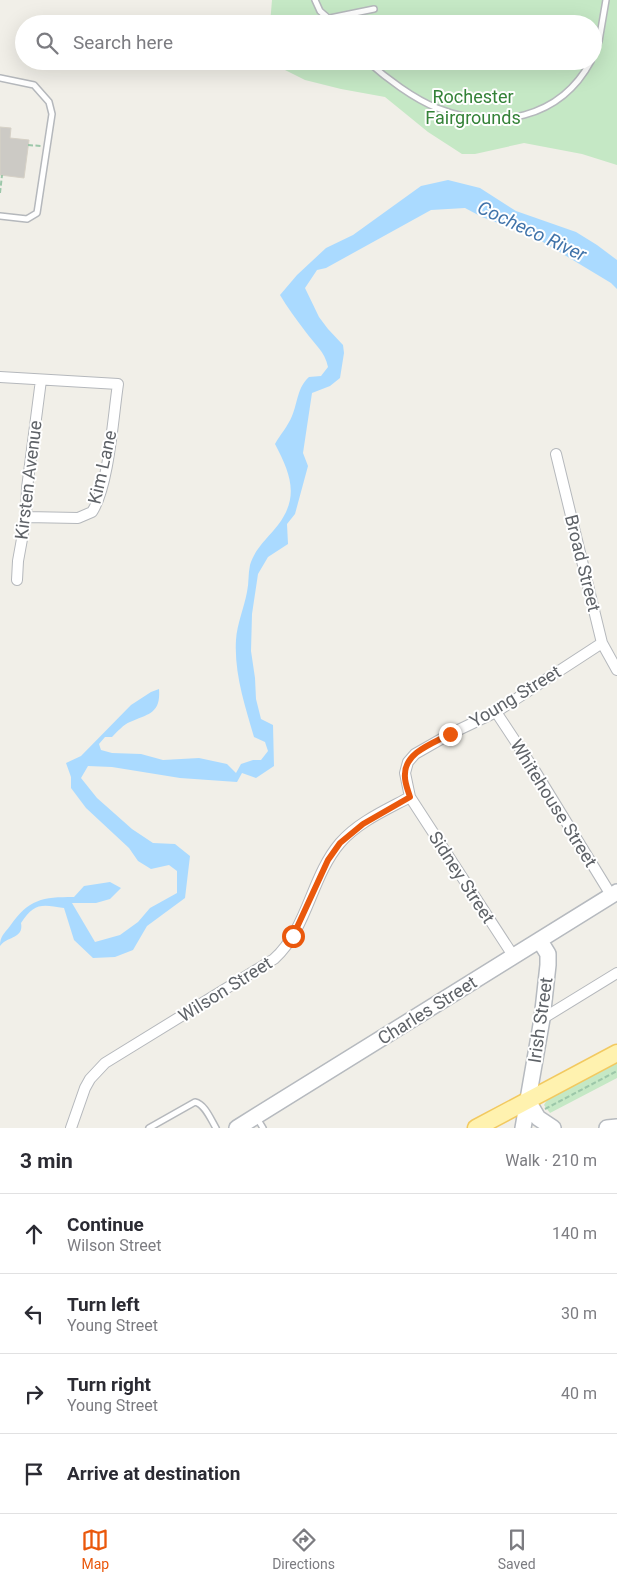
<!DOCTYPE html>
<meta charset="utf-8">
<style>
body{margin:0;font-family:Roboto,sans-serif;background:#f2f2f3;color:#2b2b33}
.stop{position:absolute;width:15px;height:15px;margin:-11px;border:4px solid #ea580c;border-radius:50%;background:#fff}
.stop.end{background:#ea580c;border-color:#fff;box-shadow:0 1px 5px #0008}
.list{margin:0;padding:0;list-style:none}
h2{display:flex;justify-content:space-between;align-items:center;height:65px;margin:0;padding:0 20px;font-size:21px}
h2 small{font-size:16px;font-weight:400;color:#7c7c81}
.list li{display:grid;grid-template-columns:32px 1fr auto;gap:15px;align-items:center;box-sizing:border-box;height:80px;padding:0 20px;border-top:1px solid #e1e1e2}
.list b{display:block;font-size:19px;white-space:nowrap}
.list p{margin:0;font-size:16px;white-space:nowrap;color:#7c7c81}
.list em{font-size:16px;font-style:normal;color:#7c7c81}
.icon{flex:none;width:28px;height:28px;fill:none;stroke:currentColor;stroke-width:2;stroke-linecap:round;stroke-linejoin:round}
.map{position:relative;flex:none;width:617px;height:1128px;overflow:hidden}
.search{position:absolute;background:#fff;box-shadow:0 5px 20px #0002;left:15px;right:15px;top:15px;height:55px;display:flex;align-items:center;gap:12px;box-sizing:border-box;padding:0 18px;border-radius:28px;color:#7c7c81;font-size:19px}
.sheet{height:385px;background:#fff}
nav{display:flex;justify-content:space-around;align-items:center;box-sizing:border-box;height:70px;border-top:1px solid #e1e1e2;background:#fff;font-size:14px;color:#7c7c81}
nav a{display:grid;justify-items:center;gap:2px}
nav .on{color:#ea580c}
.map>svg:first-child{display:block}
.green{fill:#c5e8c5}
.water{fill:#aadaff}
.building{fill:#cccac5;stroke:#d6d1c6}
.lines{fill:none;stroke-linecap:round;stroke-linejoin:round}
.lane-casing{stroke:#b5b8bc;stroke-width:8}
.street-casing{stroke:#b5b8bc;stroke-width:12}
.secondary-casing{stroke:#b6babf;stroke-width:18}
.primary-casing{stroke:#f2c960;stroke-width:19}
.path{stroke:#9cc7a9;stroke-width:2;stroke-dasharray:5 2.5;stroke-linecap:butt}
.lane{stroke:#fff;stroke-width:5}
.street{stroke:#fff;stroke-width:10}
.secondary{stroke:#fff;stroke-width:15}
.primary{stroke:#fff2af;stroke-width:16}
.route{stroke:#ea580c;stroke-width:6}
.labels{text-anchor:middle;dominant-baseline:central;stroke-width:4;stroke-linejoin:round;paint-order:stroke}
.park-label{font-size:18px;fill:#348238;stroke:#fff}
.street-label{font-size:18px;fill:#5f6368;stroke:#fff}
.water-label{font-size:19px;font-style:italic;fill:#4174aa;stroke:#fff}
</style>
<div class="map">
<svg width="617" height="1128" viewBox="0 0 617 1128">
<rect width="100%" height="100%" fill="#f1efe8"/>
<path class="green" d="M272,0H617V165L582,154L524,143L475,154H462L428,132L385,97L341,89L305,80L279,67L274,61H593V24H270Z
M617,1063V1078L550,1113L544,1105L547,1100Z"/>
<path class="water" d="M448,180L480,188L516,211L576,232L597,245L617,260V289L611,283L533,236L482,217L465,208L431,210L326,268L317,270L305,288L319,317L328,329L343,345L344,353L340,378L330,386L312,393L303,453L308,466L295,514L287,524L288,544L268,557L258,574L252,614L251,651L255,678L256,699L261,719L273,725L274,766L256,778L242,773L237,782L180,778L112,767L88,766L81,778L97,798L132,829L153,843L175,844L190,856L185,898L147,926L133,950L115,957L93,958L74,940L64,908C41,904 34,903 21,923C24,939 7,936 0,946C0,936 4,934 10,926C29,899 42,897 74,897L84,886L110,882L121,888L110,899L96,903H72L95,942L120,935L138,922L150,908L177,893V871L169,865L151,869L138,861L129,848L86,808L71,788V777L66,763L81,756L131,705L151,692L159,689C161,714 148,714 130,722C124,724 117,732 112,737H105L99,744L101,750L112,753L141,754L163,760L199,758L227,764L236,773L241,764L253,760H261L268,751L265,742L254,737C245,706 234,673 236,640C237,624 244,608 247,592C249,583 248,574 250,565C255,548 268,538 278,525C300,496 290,473 275,444C280,435 288,426 292,416C298,402 297,388 309,377L321,376L328,367C325,351 314,344 305,331C296,319 287,307 280,295L297,275L326,248L353,235L421,186Z"/>
<path class="building" d="M0,127L11,128L10,138L29,140L24,178L0,175Z"/>
<g class="lines">
<g class="lane-casing">
<path id="lane" d="M315,0L320,11L335,24
M330,18L374,9
M593,56L599,41L606,0
M367,61C386,78 414,99 437,108C496,131 560,119 591,61
M0,78L34,85L49,102L52,114L37,213L27,219L0,216
M257,1118L263,1128
M149,1128L195,1102C205,1104 211,1120 216,1128"/>
</g>
<g class="street-casing">
<path id="street" d="M0,377L118,384C113,417 109,486 92,512L78,518L26,517
M556,454L602,643L617,670
M17,580L18,561L26,517L27,488L41,380
M496,712L535,771L611,895
M514,957L410,797L405,773L408,762L415,754L450,734L496,712L602,643
M542,1019L617,973
M71,1128L85,1088L90,1079L105,1063L274,959C308,928 311,877 340,843C358,822 386,810 410,797"/>
</g>
<g class="secondary-casing">
<path id="secondary" d="M528,1101L538,1118L553,1128
M237,1128L617,892
M523,1128L542,1019L548,965V954L540,941
M607,1128L617,1127"/>
</g>
<g class="primary-casing">
<path id="primary" d="M476,1128L617,1053"/>
</g>
<path class="path" d="M28,145L41,146
M0,193L2,175
M545,1109L617,1071"/>
<use href="#lane" class="lane"/>
<use href="#street" class="street"/>
<use href="#secondary" class="secondary"/>
<use href="#primary" class="primary"/>
</g>
<g class="lines">
<path class="route" d="M293,936L328,860L340,843L363,824L410,797C408,790 404,782 405,774C405,752 434,743 450,734"/>
</g>
<g class="labels">
<g class="park-label">
<text x="473" y="96">Rochester<tspan x="473" dy="21">Fairgrounds</tspan></text>
</g>
<g class="street-label">
<text transform="translate(102 467) rotate(-77)">Kim Lane</text>
<text transform="translate(28 480) rotate(-83)">Kirsten Avenue</text>
<text transform="translate(583 563) rotate(76)">Broad Street</text>
<text transform="translate(515 696) rotate(-31)">Young Street</text>
<text transform="translate(554 803) rotate(58)">Whitehouse Street</text>
<text transform="translate(462 877) rotate(57)">Sidney Street</text>
<text transform="translate(225 989) rotate(-32)">Wilson Street</text>
<text transform="translate(427 1010) rotate(-32)">Charles Street</text>
<text transform="translate(540 1020) rotate(-82)">Irish Street</text>
</g>
<g class="water-label">
<text transform="translate(532 231) rotate(25)">Cocheco River</text>
</g>
</g>
</svg>
<div class="stop" style="left:293px;top:936px"></div>
<div class="stop end" style="left:450px;top:734px"></div>
<div class="search"><svg class="icon" aria-label="search" viewBox="0 0 24 24"><circle cx="10" cy="10" r="6"/><path d="M15 15l6 6"/></svg>Search here</div>
</div>
<section class="sheet">
<h2>3 min<small>Walk · 210 m</small></h2>
<ul class="list">
<li><svg class="icon" aria-label="ahead" viewBox="0 0 24 24"><path d="M12 20V5M6 11l6-6 6 6"/></svg><div><b>Continue</b><p>Wilson Street</p></div><em>140 m</em></li>
<li><svg class="icon" aria-label="left" viewBox="0 0 24 24"><path d="M17 20v-9H6M10 6l-5 5 5 5"/></svg><div><b>Turn left</b><p>Young Street</p></div><em>30 m</em></li>
<li><svg class="icon" aria-label="right" viewBox="0 0 24 24"><path d="M7 20v-9h11M14 6l5 5-5 5"/></svg><div><b>Turn right</b><p>Young Street</p></div><em>40 m</em></li>
<li><svg class="icon" aria-label="arrive" viewBox="0 0 24 24"><path d="M6 21V4h12l-3 4 3 4H6"/></svg><div><b>Arrive at destination</b></div></li>
</ul>
</section>
<nav>
<a class="on"><svg class="icon" aria-label="map" viewBox="0 0 24 24"><path d="M3 6l6-2 6 2 6-2v14l-6 2-6-2-6 2zM9 4v14M15 6v14"/></svg>Map</a>
<a><svg class="icon" aria-label="directions" viewBox="0 0 24 24"><path d="M12 3l9 9-9 9-9-9zM9 14v-3h6M13 9l2 2-2 2"/></svg>Directions</a>
<a><svg class="icon" aria-label="saved" viewBox="0 0 24 24"><path d="M7 4h10v16l-5-4-5 4z"/></svg>Saved</a>
</nav>
